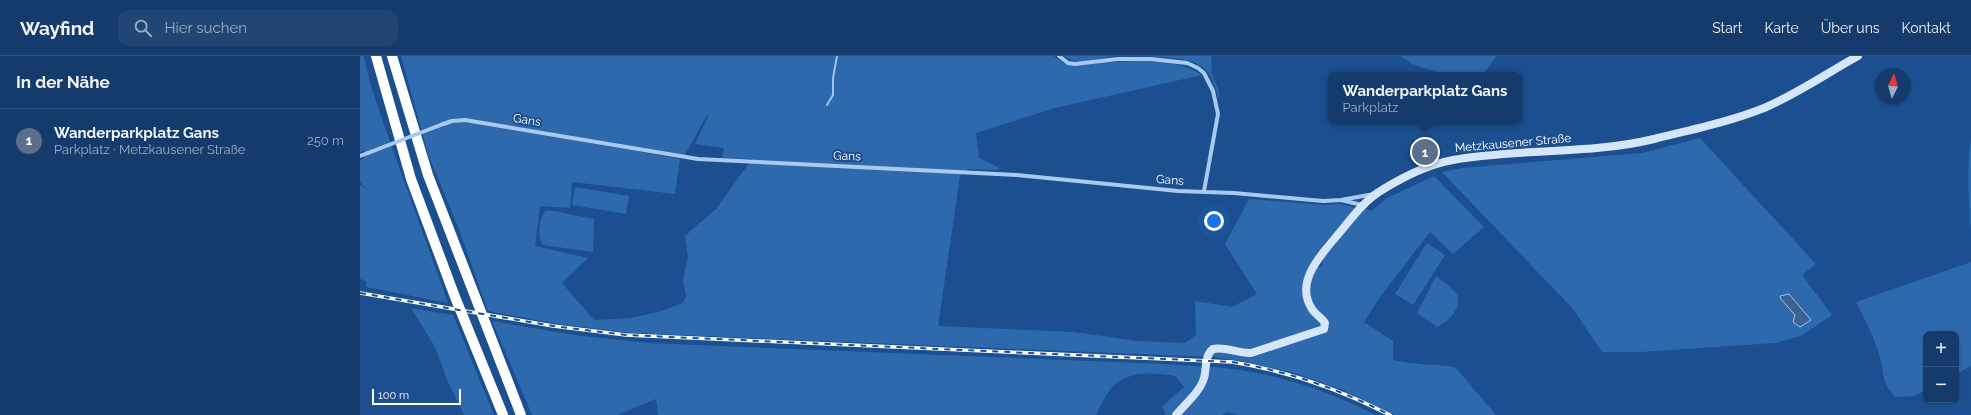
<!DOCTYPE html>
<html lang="de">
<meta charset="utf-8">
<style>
body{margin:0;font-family:Raleway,sans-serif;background:#214673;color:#f1f3f6}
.controls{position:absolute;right:12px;bottom:12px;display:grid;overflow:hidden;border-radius:8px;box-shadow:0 1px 3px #0004}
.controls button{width:36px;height:36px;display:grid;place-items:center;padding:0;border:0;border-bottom:1px solid #33557e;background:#143b6b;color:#f1f3f6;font:20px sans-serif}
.compass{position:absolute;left:1515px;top:12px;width:36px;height:36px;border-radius:50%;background:#143b6b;box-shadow:0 1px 3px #0004;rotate:5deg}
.scale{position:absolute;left:12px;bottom:10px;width:89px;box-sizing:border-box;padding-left:4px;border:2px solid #fff;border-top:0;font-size:11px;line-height:14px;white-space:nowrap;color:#fff;-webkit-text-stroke:3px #1b4f8f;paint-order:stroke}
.you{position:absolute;left:854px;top:165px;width:14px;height:14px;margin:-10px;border:3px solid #fff;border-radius:50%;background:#1a73e8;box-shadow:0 0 0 6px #1a73e833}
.badge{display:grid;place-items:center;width:26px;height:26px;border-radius:50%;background:#ffd166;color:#fff;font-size:13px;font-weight:700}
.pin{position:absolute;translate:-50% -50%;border:2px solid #fff;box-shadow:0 1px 4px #0006}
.popup{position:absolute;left:968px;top:16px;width:194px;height:52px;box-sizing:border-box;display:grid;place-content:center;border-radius:8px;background:#143b6b;filter:drop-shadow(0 1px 3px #0005);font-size:13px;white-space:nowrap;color:#9dadc1}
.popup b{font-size:15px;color:#f1f3f6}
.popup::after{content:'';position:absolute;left:50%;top:100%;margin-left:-8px;border:8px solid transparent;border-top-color:#143b6b}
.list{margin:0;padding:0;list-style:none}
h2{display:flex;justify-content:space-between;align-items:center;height:52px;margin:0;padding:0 16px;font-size:17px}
h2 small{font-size:13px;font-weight:400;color:#9dadc1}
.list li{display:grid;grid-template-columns:26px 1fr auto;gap:12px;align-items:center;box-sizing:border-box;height:64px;padding:0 16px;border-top:1px solid #33557e}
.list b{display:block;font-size:15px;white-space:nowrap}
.list p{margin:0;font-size:13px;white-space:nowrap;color:#9dadc1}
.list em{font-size:13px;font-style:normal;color:#9dadc1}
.icon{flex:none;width:22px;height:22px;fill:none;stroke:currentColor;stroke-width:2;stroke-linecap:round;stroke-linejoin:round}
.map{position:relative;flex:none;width:1611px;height:359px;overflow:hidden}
header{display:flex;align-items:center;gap:24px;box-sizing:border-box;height:56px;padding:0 20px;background:#143b6b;border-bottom:1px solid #33557e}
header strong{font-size:19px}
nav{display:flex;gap:22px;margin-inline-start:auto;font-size:14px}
.search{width:280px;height:36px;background:#214673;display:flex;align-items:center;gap:10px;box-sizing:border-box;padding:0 14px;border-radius:12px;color:#9dadc1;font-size:15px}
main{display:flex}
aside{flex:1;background:#143b6b}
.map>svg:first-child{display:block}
.green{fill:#2e69ad;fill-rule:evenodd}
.water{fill:#3c6290;stroke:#9cc4f0}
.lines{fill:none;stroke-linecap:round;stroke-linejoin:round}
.stream{stroke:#9cc4f0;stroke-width:2}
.street{stroke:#a9c9ee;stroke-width:4}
.secondary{stroke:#d6e6fa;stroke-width:8}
.highway{stroke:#fff;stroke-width:10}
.rail-casing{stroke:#fff;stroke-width:3.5}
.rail{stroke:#1b4f8f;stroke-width:2;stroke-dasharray:6;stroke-linecap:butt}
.street-bridge{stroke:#a9c9ee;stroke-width:4}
.labels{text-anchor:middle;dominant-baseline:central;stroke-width:4;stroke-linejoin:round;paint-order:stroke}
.street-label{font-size:12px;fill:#fff;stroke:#1b4f8f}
</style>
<header>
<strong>Wayfind</strong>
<div class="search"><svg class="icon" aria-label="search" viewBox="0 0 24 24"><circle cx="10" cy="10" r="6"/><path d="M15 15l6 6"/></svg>Hier suchen</div>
<nav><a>Start</a><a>Karte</a><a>Über uns</a><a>Kontakt</a></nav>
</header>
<main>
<aside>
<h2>In der Nähe<small></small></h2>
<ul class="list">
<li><span class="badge" style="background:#5c6f8a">1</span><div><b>Wanderparkplatz Gans</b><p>Parkplatz · Metzkausener Straße</p></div><em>250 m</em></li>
</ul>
</aside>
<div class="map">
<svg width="1611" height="359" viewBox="0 0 1611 359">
<rect width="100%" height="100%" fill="#1b4f8f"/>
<path class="green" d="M0,0H4L10,27L29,83L88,247L6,231V225L0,223V129L5,132L0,126V105L5,101V94L0,96Z
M41,0H694C698,3 702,7 707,8C718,11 729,8 740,7C772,5 815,0 842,19L695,52L616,77L619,102L638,111L639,114L608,113L600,120L578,270L714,276L777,285L825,287L836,279L835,245L872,251L897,238L865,188L889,143L965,149L981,148L996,152L964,188L951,210L962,211L963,202L1005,152L1011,155L1027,142L1074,120L1124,171L1093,198L1070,176L1020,241L1004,266L1033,285V304C1053,309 1074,308 1095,311L1136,359H1034L983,334L935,317L882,305L852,301L271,277L199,268L128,255L100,176L68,98ZM347,59L348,60L335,88L364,92L362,102L392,103L356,153L325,180L328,201L323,224L326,240L323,247L298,256L271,262L234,264L202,227L228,202L175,190L180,150L210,152L212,126L315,138L320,103L170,76L325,99Z
M704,0H755C737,2 720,11 704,0Z
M787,0H851L852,19L859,35V43C856,35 853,22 847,15C834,0 805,2 787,0Z
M1041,0H1137L1122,19H1085L1052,8Z
M1340,82L1456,208L1442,219L1472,259L1441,280L1415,287L1281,296H1242L1213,253L1082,116L1102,112L1282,97Z
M1611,82V178C1609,146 1606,114 1611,82Z
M215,131L269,140L266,158L212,149Z
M189,154L234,163L233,196L183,189C177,182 179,163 185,155Z
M1067,187L1085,199L1053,249L1035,238Z
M1611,206V310L1596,318V278H1566V334L1554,340L1535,341C1521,325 1525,320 1520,301C1514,281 1505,264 1496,246Z
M1076,220C1082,225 1094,232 1097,239C1103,252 1087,267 1077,271L1057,257Z
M51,252L93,259L134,359H104L88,326L75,291Z
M132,265L214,279L288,287L805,308C827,310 850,310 872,313C921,319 972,336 1015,359H879L868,356L861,359H804L806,357L802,351L824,331L815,320C794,317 772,314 754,329C747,335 741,350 736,359H298L296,343L257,359H172Z"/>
<path class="water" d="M1429,238L1451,264L1440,271L1433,266L1435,259L1421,243L1420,240Z"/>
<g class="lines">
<path class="stream" d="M467,49L473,39V22L477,0"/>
<path class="street" d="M699,0L708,7L715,8L758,3H791L827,7L838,12L844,17L853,35L858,58L844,135
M83,68L92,65L105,64L338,103L657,119L818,135L874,137L963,145L981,144L1002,149
M0,100L8,97
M981,144L1014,138"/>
<path class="secondary" d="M816,359C825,348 840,336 844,322C847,312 844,300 853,293C865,290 879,298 891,297L964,273L965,267C962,262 955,258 952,253C935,227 959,201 975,182C989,166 1003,145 1022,134C1043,121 1069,108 1093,104C1159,92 1228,99 1294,83C1330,74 1369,66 1404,52C1437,38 1467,17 1498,0"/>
<path class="highway" d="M16,0L51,123L95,241L143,359
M32,0L68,119L161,359"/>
<g class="rail-casing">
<path id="rail" d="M0,237L193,270L266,279L872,306C928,315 979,333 1030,359"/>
</g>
<use href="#rail" class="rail"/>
<path class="street-bridge" d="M8,97L83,68"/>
</g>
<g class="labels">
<g class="street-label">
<text transform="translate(167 64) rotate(9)">Gans</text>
<text transform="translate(1153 87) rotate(-5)">Metzkausener Straße</text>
<text transform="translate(487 100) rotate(2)">Gans</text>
<text transform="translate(810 124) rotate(4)">Gans</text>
</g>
</g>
</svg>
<div class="controls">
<button>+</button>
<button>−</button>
</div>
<svg class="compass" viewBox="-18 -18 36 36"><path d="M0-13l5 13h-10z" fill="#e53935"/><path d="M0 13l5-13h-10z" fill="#9dadc1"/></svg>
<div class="scale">100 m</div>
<div class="you"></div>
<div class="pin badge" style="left:1065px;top:96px;background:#5c6f8a">1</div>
<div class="popup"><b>Wanderparkplatz Gans</b>Parkplatz</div>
</div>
</main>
